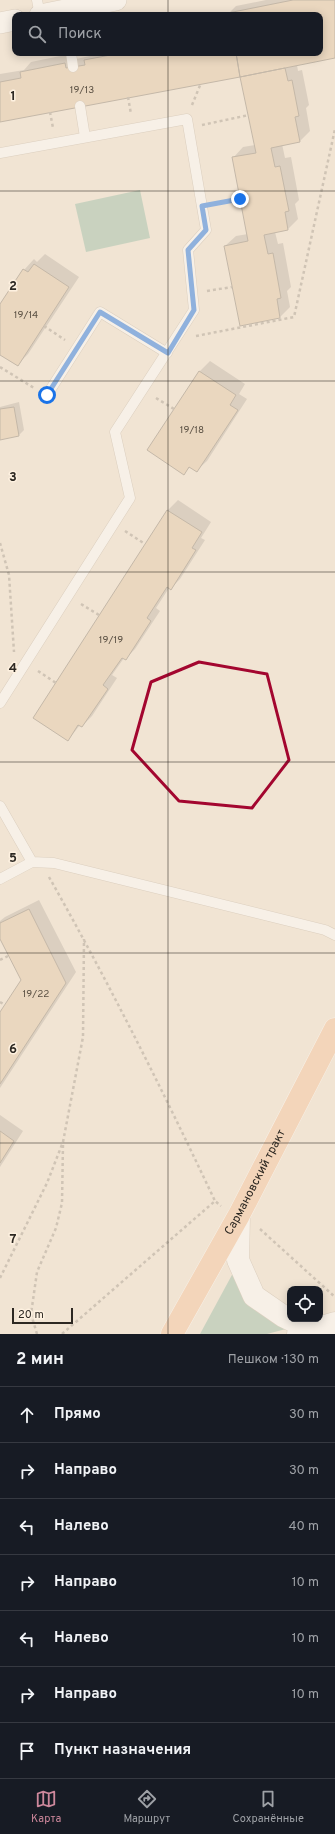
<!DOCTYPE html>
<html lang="ru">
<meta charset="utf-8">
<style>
body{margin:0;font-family:Overpass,sans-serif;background:#242831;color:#f1f3f6}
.controls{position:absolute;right:12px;bottom:12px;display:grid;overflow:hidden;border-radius:8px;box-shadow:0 2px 10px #0003}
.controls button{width:36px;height:36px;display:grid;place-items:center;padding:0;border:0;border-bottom:1px solid #363941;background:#171b24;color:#f1f3f6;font:20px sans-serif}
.scale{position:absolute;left:12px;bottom:10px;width:61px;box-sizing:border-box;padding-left:4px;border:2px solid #2d2822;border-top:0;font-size:11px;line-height:14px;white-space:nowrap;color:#2d2822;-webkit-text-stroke:3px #fef1e0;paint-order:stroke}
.stop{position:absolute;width:12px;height:12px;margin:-9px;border:3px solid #1a73e8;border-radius:50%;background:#fff}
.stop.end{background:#1a73e8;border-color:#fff;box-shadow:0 1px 4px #0008}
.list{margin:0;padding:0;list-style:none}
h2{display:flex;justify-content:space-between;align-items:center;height:52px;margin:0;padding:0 16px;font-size:17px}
h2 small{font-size:13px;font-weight:400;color:#9ea1a6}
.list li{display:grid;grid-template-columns:26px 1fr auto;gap:12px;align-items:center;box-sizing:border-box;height:56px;padding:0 16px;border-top:1px solid #363941}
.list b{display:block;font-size:15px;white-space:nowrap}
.list em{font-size:13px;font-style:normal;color:#9ea1a6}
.icon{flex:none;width:22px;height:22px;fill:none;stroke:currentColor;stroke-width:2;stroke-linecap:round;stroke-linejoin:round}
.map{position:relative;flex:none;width:335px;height:1334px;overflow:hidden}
.search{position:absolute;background:#171b24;box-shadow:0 2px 10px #0003;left:12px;right:12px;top:12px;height:44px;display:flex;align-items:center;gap:10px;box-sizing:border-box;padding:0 14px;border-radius:8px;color:#9ea1a6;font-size:15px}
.sheet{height:444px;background:#171b24}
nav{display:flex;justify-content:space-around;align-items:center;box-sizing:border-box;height:56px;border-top:1px solid #363941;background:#171b24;font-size:11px;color:#9ea1a6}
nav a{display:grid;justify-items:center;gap:2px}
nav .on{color:#ce889c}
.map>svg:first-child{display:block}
.green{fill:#9abda7}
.shadow{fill:#0003}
.building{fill:#e3c8a6;stroke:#8f8374}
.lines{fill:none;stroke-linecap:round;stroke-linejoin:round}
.service-casing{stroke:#c4b7a7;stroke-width:11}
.minor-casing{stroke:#c4b7a7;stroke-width:22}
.secondary-casing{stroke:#c4b7a7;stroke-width:23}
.primary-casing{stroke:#fff;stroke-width:23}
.path{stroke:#a89e91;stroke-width:2.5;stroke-dasharray:3 3;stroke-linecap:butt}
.service{stroke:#fff;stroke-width:10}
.minor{stroke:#fff;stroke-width:21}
.secondary{stroke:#fff;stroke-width:22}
.primary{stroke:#f7c49b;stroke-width:22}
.route{stroke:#1a73e8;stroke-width:5}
.marked{fill:none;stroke:#a3062f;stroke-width:3;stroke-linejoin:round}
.grid{fill:none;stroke:#2d2822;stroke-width:1;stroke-opacity:0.55}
.labels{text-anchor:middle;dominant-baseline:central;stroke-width:3;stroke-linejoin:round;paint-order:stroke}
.number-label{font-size:10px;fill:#5a5043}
.street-label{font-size:12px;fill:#2d2822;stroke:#fef1e0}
.grid-label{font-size:13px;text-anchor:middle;font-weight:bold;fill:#2d2822;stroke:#fef1e0;stroke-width:3;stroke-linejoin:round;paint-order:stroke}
</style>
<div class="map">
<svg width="335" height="1334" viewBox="0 0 335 1334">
<rect width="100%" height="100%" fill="#f1e4d3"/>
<path class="green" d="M140,190L150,238L86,252L75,204Z
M233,1273L286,1329L267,1334H200Z"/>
<path class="shadow" d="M266,0H335V57L297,65L298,71L302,70L309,105L306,108L310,131L300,141L282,144L285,158L291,157L299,200L295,204L298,219L288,229L275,232L278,244L283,243L291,287L287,291L290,307L280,317L225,246L236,236L248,234L233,158L243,147L255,145L241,75L0,121V74L24,70L31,62L75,53L76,59L90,56L93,53H320V15H230L229,13L236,6Z
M45,254L79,277L28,354L17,365L0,353V306L24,270L34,259L37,262Z
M210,361L245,384L239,394L247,399L207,461L196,471L190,467L184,473L148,450L200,371Z
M19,402L24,430L19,435L1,438L0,407Z
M178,500L211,522L201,538L205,540L180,579L171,588H169L156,608L160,611L135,649L125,659L124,658L112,675L117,678L92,716L82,726L80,725L68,740L34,718L168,510Z
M39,900L76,972L0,1088V1015L22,980L0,936V921L5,917Z
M0,1115L23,1131L0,1167Z"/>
<path class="building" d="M293,0H335V58L240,77L236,53H320V15H229L228,13Z
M121,53H236L240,77L0,122V82L21,78L20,72L65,63L66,68L73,67L85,65L84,60Z
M285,68L288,81L292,80L299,116L295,117L300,142L271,148L275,167L280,166L289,211L285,212L288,230L264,235L268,254L273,253L281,298L277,299L280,318L240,326L224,246L248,241L232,157L256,153L240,77Z
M34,264L69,287L18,366L0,355V304L23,269L28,272Z
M199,371L236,395L230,405L238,410L197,472L189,467L184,475L147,450Z
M14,407L19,436L0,440V409Z
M167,510L202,532L192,548L196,550L171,590L167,587L147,618L151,621L126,660L122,658L103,685L108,689L82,727L78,725L68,741L33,718Z
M29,909L66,983L0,1084V1012L21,980L0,939V923Z
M0,1131L14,1141L0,1163Z"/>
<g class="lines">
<g class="service-casing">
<path id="service" d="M37,0L40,15
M71,53L73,67
M80,106L85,137
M0,153L187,119L206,230L188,250L194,310L115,432L130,498L0,703
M47,395L100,312L167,353
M0,806L32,862L54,863L325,930L335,935
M0,879L32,862"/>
</g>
<g class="minor-casing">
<path id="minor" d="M40,15L116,0
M0,23L15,20"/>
</g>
<g class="secondary-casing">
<path id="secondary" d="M239,1215L238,1260L254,1296L283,1316L312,1330
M298,1334L335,1323"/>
</g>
<g class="primary-casing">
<g id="primary">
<path id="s1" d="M172,1334L239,1215L335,1029"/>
</g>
</g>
<path class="path" d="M128,97L131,114
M192,105L201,83
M50,112L53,128
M202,125L249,115
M217,203L240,199
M207,291L232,287
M44,326L65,340
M196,336L294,317L335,129
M0,367L34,388
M156,398L174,409
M125,531L145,544
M0,543L9,575L14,652
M81,604L99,615
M38,671L56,683
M49,877C109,983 163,1091 215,1201
M0,960L8,956
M0,1002L5,1005
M260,1229L335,1297
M0,1278L47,1183L63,1142L83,1037L84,939
M37,1334L31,1314L37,1272L56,1228L62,1203L63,1144
M62,1334L215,1201L221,1206"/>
<use href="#service" class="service"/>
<use href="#minor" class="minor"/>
<use href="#secondary" class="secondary"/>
<use href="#primary" class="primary"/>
</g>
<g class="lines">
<path class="route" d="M47,395L100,312L168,353L194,310L188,250L206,230L202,206L240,199"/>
</g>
<path d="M0 0H335V1334H0ZM199,662L267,674L289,760L252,808L179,801L132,750L151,682Z" fill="#f1e4d3" fill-opacity=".55" fill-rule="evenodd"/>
<path class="marked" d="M199,662L267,674L289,760L252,808L179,801L132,750L151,682Z"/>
<path class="grid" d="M168,0V15M168,53V1334M0,191H335M0,381H335M0,572H335M0,762H335M0,953H335M0,1143H335"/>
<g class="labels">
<g class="number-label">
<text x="82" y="90">19/13</text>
<text x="26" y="315">19/14</text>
<text x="192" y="430">19/18</text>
<text x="111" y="640">19/19</text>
<text x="36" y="994">19/22</text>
</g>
<g class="street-label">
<text stroke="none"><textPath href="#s1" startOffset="173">Сармановский тракт</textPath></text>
</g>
</g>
<g class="grid-label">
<text x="13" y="100">1</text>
<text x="13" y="290">2</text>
<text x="13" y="481">3</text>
<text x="13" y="672">4</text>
<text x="13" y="862">5</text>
<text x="13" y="1053">6</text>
<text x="13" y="1243">7</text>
</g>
</svg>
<div class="controls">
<button><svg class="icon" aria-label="locate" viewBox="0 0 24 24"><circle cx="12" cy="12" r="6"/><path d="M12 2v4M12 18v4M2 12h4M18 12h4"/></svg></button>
</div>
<div class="scale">20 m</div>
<div class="stop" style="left:47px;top:395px"></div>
<div class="stop end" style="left:240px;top:199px"></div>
<div class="search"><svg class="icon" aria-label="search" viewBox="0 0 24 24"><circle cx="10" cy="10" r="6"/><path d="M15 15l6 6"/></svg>Поиск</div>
</div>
<section class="sheet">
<h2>2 мин<small>Пешком · 130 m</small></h2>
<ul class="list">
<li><svg class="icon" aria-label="ahead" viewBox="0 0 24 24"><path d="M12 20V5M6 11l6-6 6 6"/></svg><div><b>Прямо</b></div><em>30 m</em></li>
<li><svg class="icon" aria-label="right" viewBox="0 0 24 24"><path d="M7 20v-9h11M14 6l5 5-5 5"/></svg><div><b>Направо</b></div><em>30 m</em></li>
<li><svg class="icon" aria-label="left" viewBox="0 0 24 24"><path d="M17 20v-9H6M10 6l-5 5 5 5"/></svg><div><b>Налево</b></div><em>40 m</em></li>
<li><svg class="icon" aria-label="right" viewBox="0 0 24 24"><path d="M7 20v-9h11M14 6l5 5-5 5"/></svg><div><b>Направо</b></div><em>10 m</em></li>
<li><svg class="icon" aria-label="left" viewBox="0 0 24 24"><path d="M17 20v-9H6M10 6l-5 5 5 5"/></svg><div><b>Налево</b></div><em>10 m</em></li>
<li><svg class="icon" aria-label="right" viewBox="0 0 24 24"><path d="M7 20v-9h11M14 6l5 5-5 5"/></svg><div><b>Направо</b></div><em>10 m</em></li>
<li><svg class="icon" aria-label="arrive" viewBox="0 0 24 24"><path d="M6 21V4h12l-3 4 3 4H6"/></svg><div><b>Пункт назначения</b></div></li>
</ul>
</section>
<nav>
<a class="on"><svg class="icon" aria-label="map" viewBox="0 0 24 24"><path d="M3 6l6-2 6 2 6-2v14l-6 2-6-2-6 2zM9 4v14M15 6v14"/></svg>Карта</a>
<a><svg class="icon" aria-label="directions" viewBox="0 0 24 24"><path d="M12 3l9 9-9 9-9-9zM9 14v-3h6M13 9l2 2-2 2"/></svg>Маршрут</a>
<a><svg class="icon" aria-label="saved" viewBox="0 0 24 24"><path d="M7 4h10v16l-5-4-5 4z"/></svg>Сохранённые</a>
</nav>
